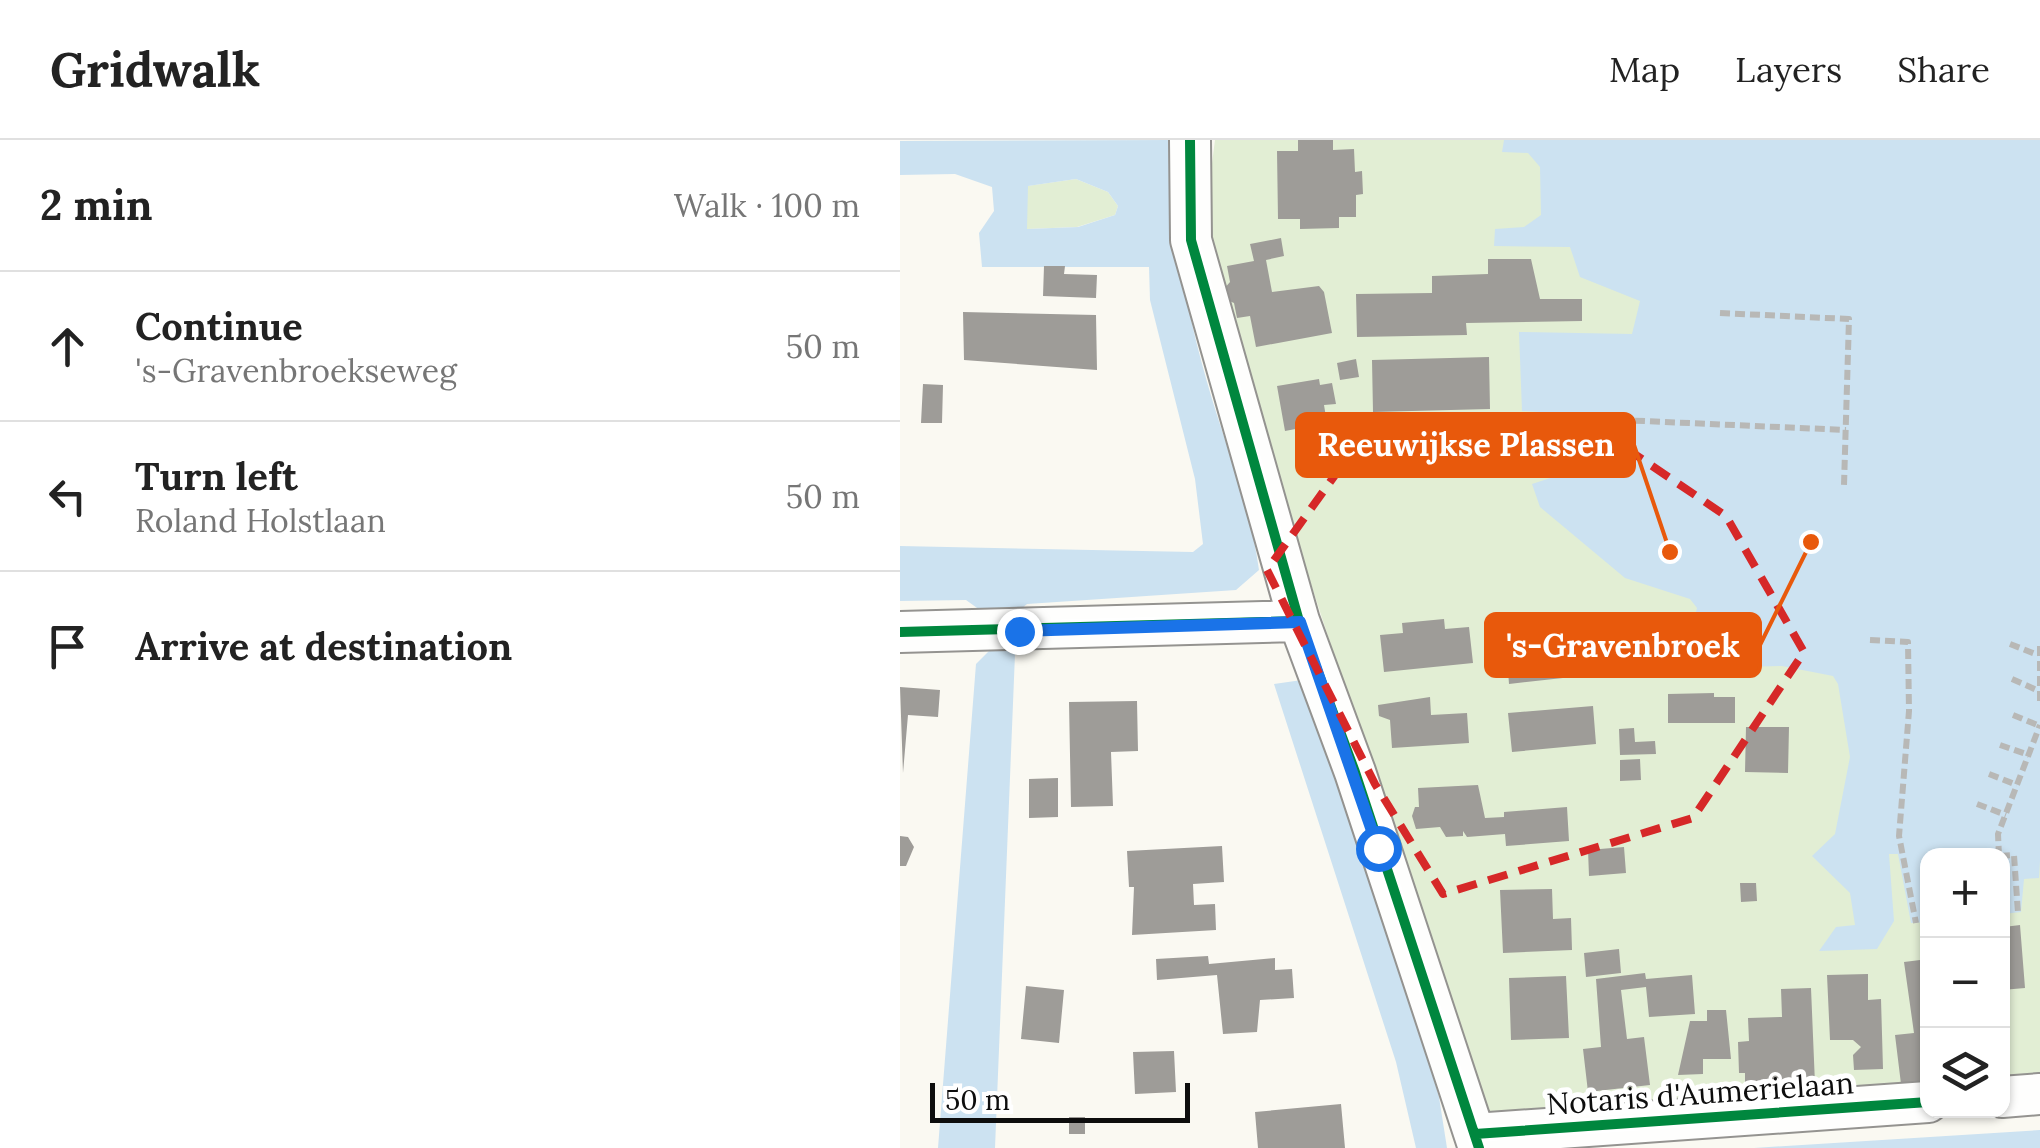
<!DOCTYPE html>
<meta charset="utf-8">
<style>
body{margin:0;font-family:Lora,serif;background:#f6f6f6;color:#222}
.controls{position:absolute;right:30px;bottom:30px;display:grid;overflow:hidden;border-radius:20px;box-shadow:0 2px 8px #0004}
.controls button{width:90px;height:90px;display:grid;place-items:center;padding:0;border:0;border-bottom:2px solid #e0e0e0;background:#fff;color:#222;font:50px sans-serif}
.scale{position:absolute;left:30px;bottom:25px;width:260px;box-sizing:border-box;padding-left:10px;border:5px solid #0d0d0d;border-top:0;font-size:28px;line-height:35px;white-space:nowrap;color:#0d0d0d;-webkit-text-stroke:8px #fff;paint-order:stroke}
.stop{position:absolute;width:30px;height:30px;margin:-22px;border:8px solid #1a73e8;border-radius:50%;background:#fff}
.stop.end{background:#1a73e8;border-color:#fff;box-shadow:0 2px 10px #0008}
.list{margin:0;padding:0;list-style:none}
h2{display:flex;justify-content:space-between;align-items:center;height:130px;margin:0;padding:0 40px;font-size:42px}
h2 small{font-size:32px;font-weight:400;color:#767676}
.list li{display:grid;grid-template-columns:65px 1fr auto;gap:30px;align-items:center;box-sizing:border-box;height:150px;padding:0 40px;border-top:2px solid #e0e0e0}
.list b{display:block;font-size:38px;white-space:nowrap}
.list p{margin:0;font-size:32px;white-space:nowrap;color:#767676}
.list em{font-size:32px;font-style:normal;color:#767676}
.icon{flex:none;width:55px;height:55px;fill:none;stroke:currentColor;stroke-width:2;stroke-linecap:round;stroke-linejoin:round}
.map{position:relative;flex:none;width:1140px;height:1008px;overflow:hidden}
header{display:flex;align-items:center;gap:60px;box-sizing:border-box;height:140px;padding:0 50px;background:#fff;border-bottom:2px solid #e0e0e0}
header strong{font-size:48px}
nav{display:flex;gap:55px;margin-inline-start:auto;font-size:35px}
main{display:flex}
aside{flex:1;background:#fff}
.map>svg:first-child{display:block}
.green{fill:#e2eed4}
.water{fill:#cce2f1;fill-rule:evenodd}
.building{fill:#9e9c98}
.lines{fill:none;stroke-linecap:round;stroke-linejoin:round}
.minor-casing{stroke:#949390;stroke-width:44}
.path{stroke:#b8b8b6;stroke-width:6;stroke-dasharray:10 5;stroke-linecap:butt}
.minor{stroke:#fefefd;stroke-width:40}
.cycleway-casing{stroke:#fff;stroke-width:16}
.cycleway{stroke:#00873e;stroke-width:10}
.route{stroke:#1a73e8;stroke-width:12}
.marked{fill:none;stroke:#d62828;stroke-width:8;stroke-dasharray:20 12;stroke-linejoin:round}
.labels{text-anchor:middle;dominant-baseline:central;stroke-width:10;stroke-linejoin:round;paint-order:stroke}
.street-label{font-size:30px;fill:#0d0d0d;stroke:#fff}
.leader{fill:none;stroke:#e8590c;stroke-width:4}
.callout-dot{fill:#e8590c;stroke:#fff;stroke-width:4}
.callout{fill:#e8590c;stroke:#e8590c;stroke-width:4}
.callout-label{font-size:32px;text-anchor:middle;font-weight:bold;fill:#fff}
</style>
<header>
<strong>Gridwalk</strong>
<nav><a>Map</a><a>Layers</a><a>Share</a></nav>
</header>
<main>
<aside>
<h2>2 min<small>Walk · 100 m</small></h2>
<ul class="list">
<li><svg class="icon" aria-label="ahead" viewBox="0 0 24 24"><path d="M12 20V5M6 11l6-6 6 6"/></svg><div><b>Continue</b><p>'s-Gravenbroekseweg</p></div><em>50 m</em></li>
<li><svg class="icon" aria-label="left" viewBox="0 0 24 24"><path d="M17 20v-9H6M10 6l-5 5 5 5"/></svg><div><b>Turn left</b><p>Roland Holstlaan</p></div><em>50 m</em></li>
<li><svg class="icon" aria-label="arrive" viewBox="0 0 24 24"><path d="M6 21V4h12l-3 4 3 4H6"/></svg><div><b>Arrive at destination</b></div></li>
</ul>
</aside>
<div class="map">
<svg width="1140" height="1008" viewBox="0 0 1140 1008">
<rect width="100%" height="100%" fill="#faf9f2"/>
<path class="green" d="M315,0H1140V938L1103,940L1102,716H1028L1027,945L584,973L301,108Z
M176,39L208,52L218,66L215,75L177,87L127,89V46Z"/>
<path class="water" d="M271,0C272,95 285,168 312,259C329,315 351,371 359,430L336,450L127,464L111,477L110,508L115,514L95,1008H38L76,524L92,508L91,478L66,460L0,461V406L293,412L303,404L295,339L250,160L249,127H82L79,93L94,71L92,47L55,34L0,35V1ZM176,39L208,52L218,66L215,75L178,87L127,89L128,46Z
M604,0H1140V721L1139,738L1124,739L1121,772L1103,774L1102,716H1028L1027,782L1011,783L998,714H989L994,781L977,809L919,811L936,787L955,785L950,753L912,716L935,694L950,617L938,544L933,536L882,526L759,529L757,505L789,500L797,468L790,459L725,438L640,367L632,344L718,316L720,277L622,271L619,192L732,194L740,161L680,137L670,107L594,106L595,89L624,87L641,75L640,27L628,13L602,12Z
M402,540L516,878L539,957L547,1008H516L496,922L374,544Z
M1140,990V1008H854Z"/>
<path class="building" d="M398,0H433V10L454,9L455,32L462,31L463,54L456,55V77H439V88L400,89V79H378L377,11H398Z
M381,98L384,116L366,120L372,152L419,146L424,152L432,193L356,207L350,176L337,178L334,163L325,159L323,150L330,142L327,126L354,121L350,104Z
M588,119H631L640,159H682V181L566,183L567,195L457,197L456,154L532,153V136L588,134Z
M144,126H165L164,134L197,135L196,158L143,156Z
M63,172L196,175L197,230L64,220Z
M589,217L590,269L473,272L472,220Z
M456,219L459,237L440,240L437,223Z
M419,239L420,245L432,243L436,264L424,265L427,283L385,291L377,246Z
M23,244L43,245L42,283H21Z
M544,479L545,489L569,487L573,523L484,532L480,495L503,493L502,483Z
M669,511L672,537L609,544L607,518Z
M0,547L40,550L38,577L8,575L3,633Z
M814,553V557H835V583H768V554Z
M530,557L531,575L567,573L569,603L492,608L490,580L479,576L478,565Z
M237,561L238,611L211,612L213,666L171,667L169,562Z
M693,566L696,604L612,612L608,573Z
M846,587H889L888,633L845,632Z
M734,588L735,602L755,601L756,614L720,615L719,589Z
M740,619L741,640L720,641V620Z
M158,638V677L129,678V639Z
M578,645L585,678L604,677V672L667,667L669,701L606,706L605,694L567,697L563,691V696L546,697L540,687L516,689L512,676L515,667H519L518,648Z
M0,696L8,697L14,707L6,726H0Z
M322,706L324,742L293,744L294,765L315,764L316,790L232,795L234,747H229L227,711Z
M724,707L726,733L689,736L688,710Z
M840,743H856L857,761L841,762Z
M652,749L653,779L671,778L672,810L603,813L600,750Z
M1120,785L1125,848L1102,850L1104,787Z
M719,809L721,833L686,837L684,813Z
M308,816L309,824L375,818V830L392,829L394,858L360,860L357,892L323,894L317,835L257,840L256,819Z
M1028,819V940L1001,944L995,895L1014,893L1004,822Z
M745,833L746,839L792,835L795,874L749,877L746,847L721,850L727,899L744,897L750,945L688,952L683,909L701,907L696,839Z
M968,834V860L981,859L983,929L954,930L953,915L961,907L953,900H930L927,835Z
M666,836L669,898L611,900L609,838Z
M126,846L164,850L159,903L121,899Z
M911,848L915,944L845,948V933H839L838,902L849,901L848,878L882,877L881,849Z
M807,870H826L831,919H803V934L778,935L790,881H807Z
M274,911L276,952L235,954L233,912Z
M441,964L445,1008H358L355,972Z
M169,977H185V994H169Z"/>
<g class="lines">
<g class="minor-casing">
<path id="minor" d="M290,0L291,100L399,481L455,632L579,1008
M0,492L399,481
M1102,957L1140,954
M575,994L1028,962"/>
</g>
<path class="path" d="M820,173L949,179L944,345
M720,280L946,290
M970,500L1008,502L1009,571L999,696L1016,783
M1110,504L1138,515
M1140,506V565
M1112,539L1139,551
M1113,575L1140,586
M1100,605L1129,615
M1089,634L1117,645
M1077,664L1106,675
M1099,716L1098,694L1140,585
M1100,716L1114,715L1118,773"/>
<use href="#minor" class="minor"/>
<g class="cycleway-casing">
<path id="cycleway" d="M290,0L291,100L399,481L455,632L579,1008
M0,492L399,481
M575,994L1028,962"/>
</g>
<use href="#cycleway" class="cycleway"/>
</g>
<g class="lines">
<path class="route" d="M119,491L400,482L478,708"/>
</g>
<path class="marked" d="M699,290L826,376L904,512L793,678L543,754L475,644L367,430L463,296Z"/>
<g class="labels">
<g class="street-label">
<text transform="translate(800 953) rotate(-4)">Notaris d'Aumerielaan</text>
</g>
</g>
<path class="leader" d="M770 412L734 305M911 402L860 505"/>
<g class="callout-dot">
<circle cx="770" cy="412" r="10"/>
<circle cx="911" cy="402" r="10"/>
</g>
<g class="callout">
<rect x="397" y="274" width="337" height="62" rx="10"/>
<rect x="586" y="474" width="274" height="62" rx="10"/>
</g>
<g class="callout-label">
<text x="566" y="316">Reeuwijkse Plassen</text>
<text x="723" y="517">'s-Gravenbroek</text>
</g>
</svg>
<div class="controls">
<button>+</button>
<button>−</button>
<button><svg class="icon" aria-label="layers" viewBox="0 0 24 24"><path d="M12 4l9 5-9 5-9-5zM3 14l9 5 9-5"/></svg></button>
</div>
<div class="scale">50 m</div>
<div class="stop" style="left:478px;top:708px"></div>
<div class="stop end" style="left:119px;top:491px"></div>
</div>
</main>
